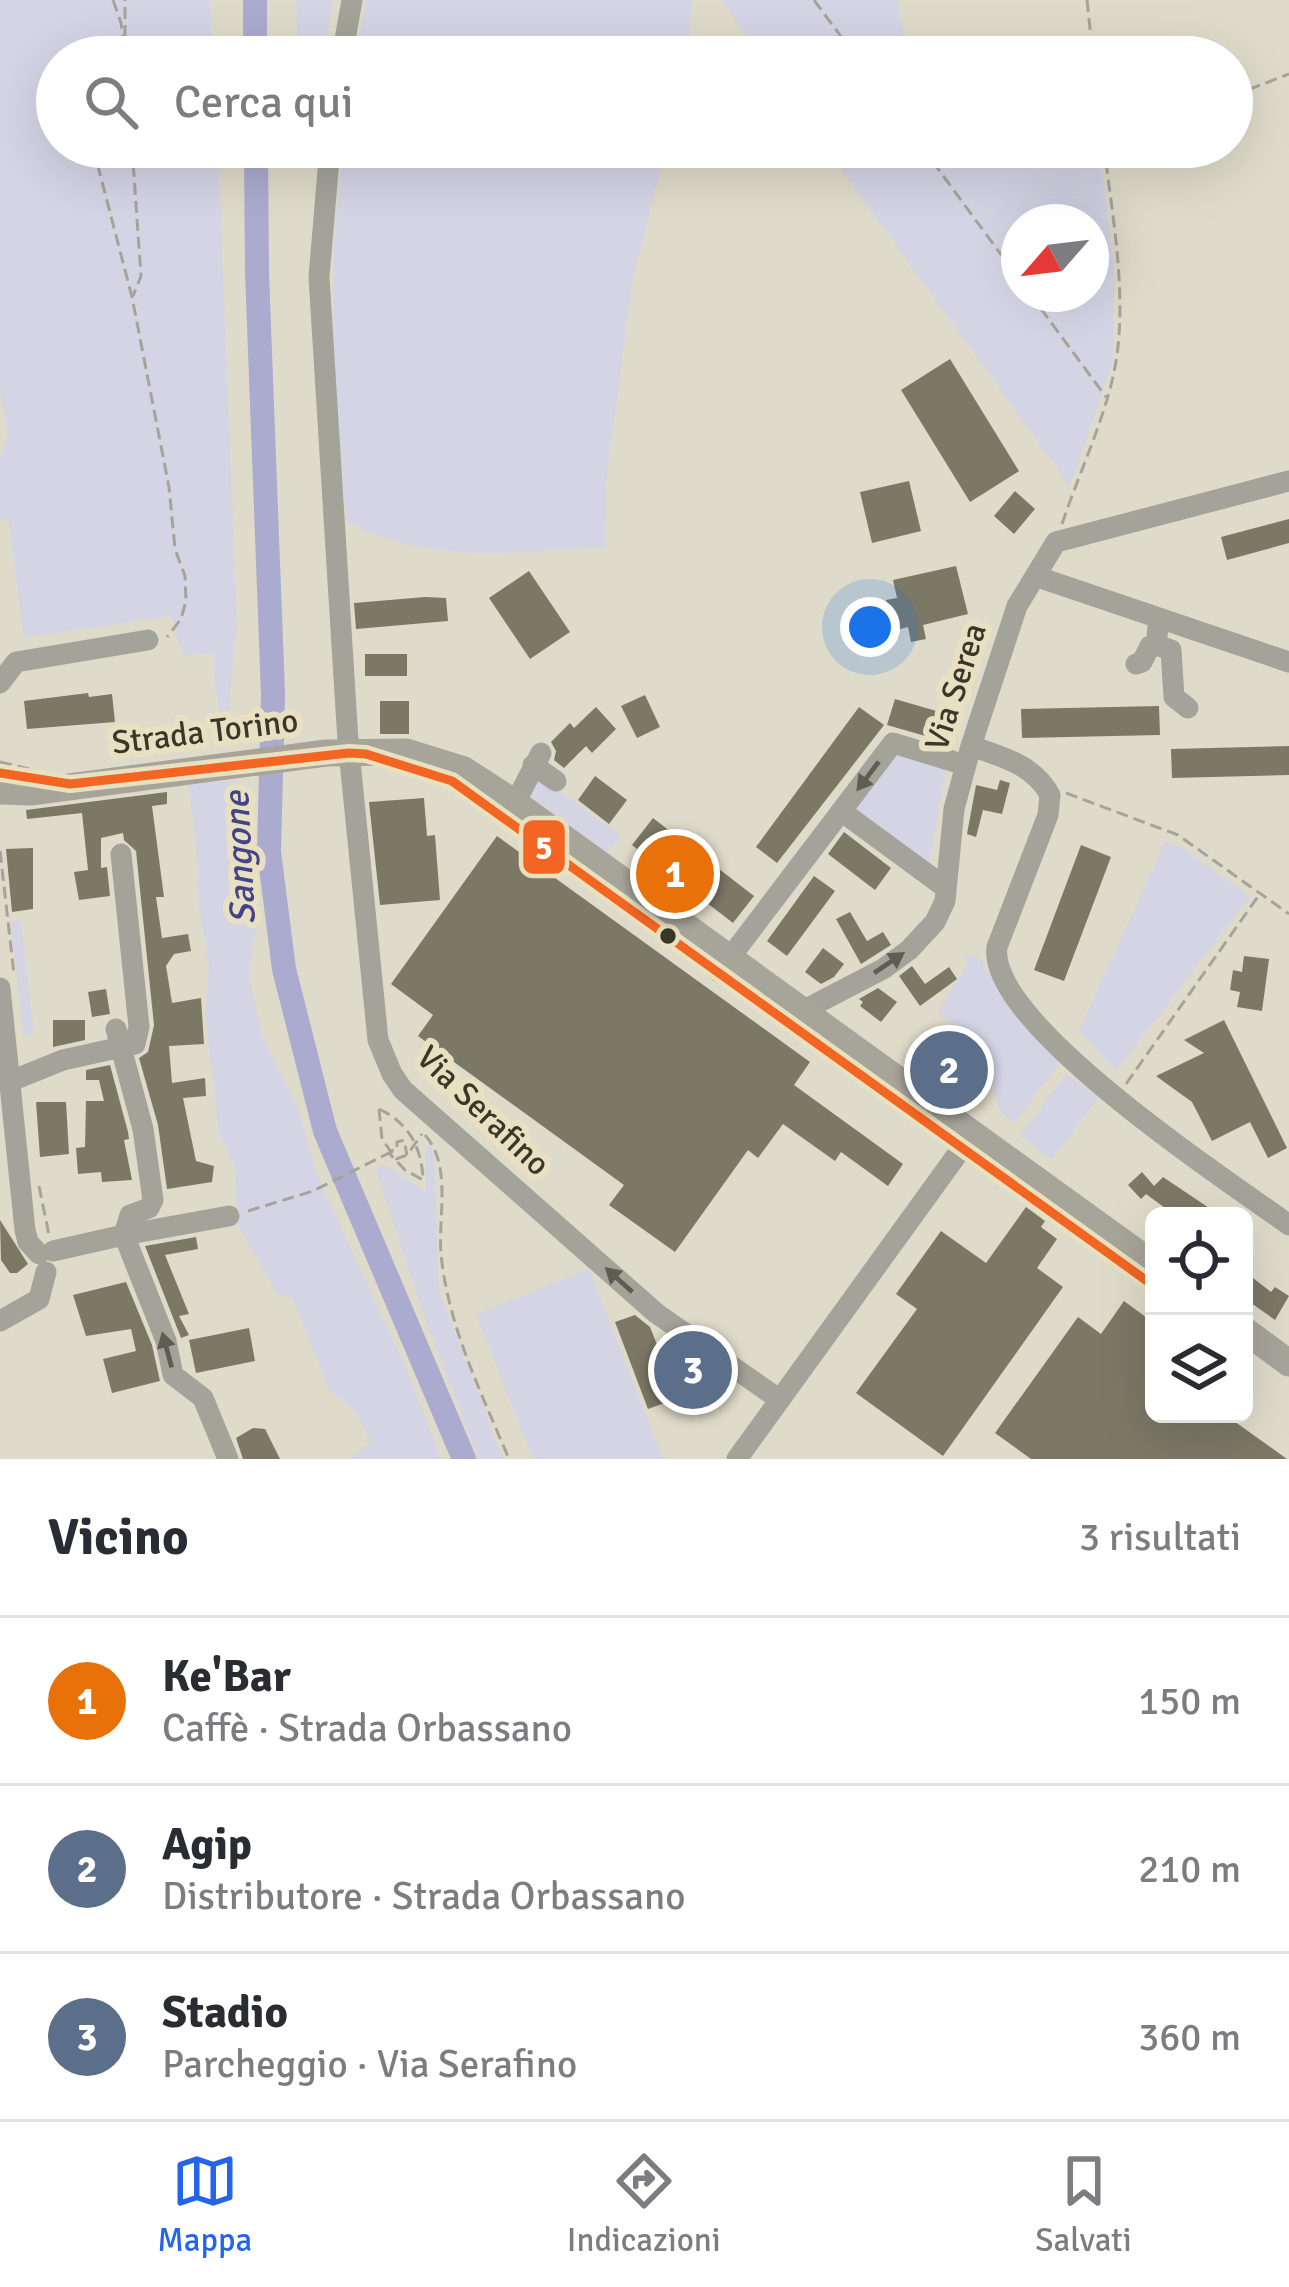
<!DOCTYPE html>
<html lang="it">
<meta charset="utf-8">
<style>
body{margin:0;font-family:Signika,sans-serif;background:#f2f2f3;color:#2b2b33}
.controls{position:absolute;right:36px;bottom:36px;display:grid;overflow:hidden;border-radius:18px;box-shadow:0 12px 48px #0002}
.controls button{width:108px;height:108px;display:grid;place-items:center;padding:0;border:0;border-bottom:3px solid #e1e1e2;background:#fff;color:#2b2b33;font:60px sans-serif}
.compass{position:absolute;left:1001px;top:204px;width:108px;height:108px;border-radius:50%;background:#fff;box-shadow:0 12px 48px #0002;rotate:242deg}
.you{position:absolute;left:870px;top:627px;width:42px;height:42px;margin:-30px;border:9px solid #fff;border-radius:50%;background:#1a73e8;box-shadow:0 0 0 18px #1a73e833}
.badge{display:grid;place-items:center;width:78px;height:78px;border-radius:50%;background:#2563eb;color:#fff;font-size:39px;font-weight:700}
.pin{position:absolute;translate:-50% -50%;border:6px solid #fff;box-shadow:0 3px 12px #0006}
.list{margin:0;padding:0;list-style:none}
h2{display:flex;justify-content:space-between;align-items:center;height:156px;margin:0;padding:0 48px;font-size:51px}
h2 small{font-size:39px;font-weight:400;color:#7c7c81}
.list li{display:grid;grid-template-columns:78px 1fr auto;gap:36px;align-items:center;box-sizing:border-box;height:168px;padding:0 48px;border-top:3px solid #e1e1e2}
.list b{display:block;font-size:45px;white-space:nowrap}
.list p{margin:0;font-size:39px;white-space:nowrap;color:#7c7c81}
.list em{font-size:39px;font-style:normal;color:#7c7c81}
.icon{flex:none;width:66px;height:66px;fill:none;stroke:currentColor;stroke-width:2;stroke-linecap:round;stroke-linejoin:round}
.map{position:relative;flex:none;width:1289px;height:1459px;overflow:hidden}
.search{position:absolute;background:#fff;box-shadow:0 12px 48px #0002;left:36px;right:36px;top:36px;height:132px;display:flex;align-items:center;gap:30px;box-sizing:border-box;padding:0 42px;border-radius:66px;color:#7c7c81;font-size:45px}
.sheet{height:660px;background:#fff}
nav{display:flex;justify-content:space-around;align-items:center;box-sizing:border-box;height:168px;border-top:3px solid #e1e1e2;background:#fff;font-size:33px;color:#7c7c81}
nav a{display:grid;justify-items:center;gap:6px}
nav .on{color:#2563eb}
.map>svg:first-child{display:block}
.green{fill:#d5d4e5;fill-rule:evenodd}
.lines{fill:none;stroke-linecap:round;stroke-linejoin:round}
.river{stroke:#aaabcf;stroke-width:24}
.building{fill:#7c7866}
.path{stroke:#a6a49a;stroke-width:3;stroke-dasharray:12 6;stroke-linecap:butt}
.minor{stroke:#a4a39a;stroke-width:21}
.major{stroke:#a7a499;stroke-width:27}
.path-bridge{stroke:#a6a49a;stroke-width:3;stroke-dasharray:12 6;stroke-linecap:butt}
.bus-1-casing{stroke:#e8e1c1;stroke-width:18}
.bus-1{stroke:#f26522;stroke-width:9}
.oneway{fill:#5f5d51}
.bus-dot{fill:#3a372a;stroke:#e8e1c1;stroke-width:4.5}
.labels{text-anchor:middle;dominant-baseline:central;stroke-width:12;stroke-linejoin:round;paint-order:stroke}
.street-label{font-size:33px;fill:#3a372a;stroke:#e8e1c1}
.water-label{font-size:36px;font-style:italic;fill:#444289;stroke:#e8e1c1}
.line-badge{stroke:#e8e1c1;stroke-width:4.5}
.badge-label{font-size:33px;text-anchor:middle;font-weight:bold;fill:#fff}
</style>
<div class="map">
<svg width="1289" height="1459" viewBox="0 0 1289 1459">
<rect width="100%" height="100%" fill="#dfdbca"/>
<path class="green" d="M0,0H210L213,57H57V147H218L237,625L224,757L212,653L183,656L171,616L24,638L8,517L0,521V457L8,437L0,391Z
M296,0H333L324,57H298Z
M366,0H692L688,57H355Z
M721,0H897L909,57H762Z
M342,147H666L632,284L606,483L605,547C514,552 430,566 346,521L333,350L334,239Z
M825,147H1100L1114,269L1113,361L1070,486ZM1019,222H1091V294H1019Z
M895,754L946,770L929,864L854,810Z
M534,772L621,836L607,853L526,793Z
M237,780L261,901L249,975L262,1036L298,1108L318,1178L406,1368L441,1459H351L371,1442L357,1413L330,1391L293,1299L276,1293L237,1223L235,1168L219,1134L205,1015L209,964L198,899L196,841L188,784Z
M1165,842L1183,848L1250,897L1116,1071L1079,1031Z
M21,921L34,1033L23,1035L11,922Z
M965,954L983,960V967L1060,1062L1014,1123L999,1110L984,1046L937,1012L965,969Z
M1066,1074L1098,1098L1052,1160L1020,1136Z
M430,1144L434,1155L439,1290L503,1459H479L426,1321L376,1170L383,1164L426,1192L425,1147Z
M589,1269L663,1459H533L476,1314Z"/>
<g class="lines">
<path class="river" d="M255,0V57
M256,147L257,273L273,694L269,852L284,969L325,1131L464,1459"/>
</g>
<path class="building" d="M950,359L1019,471L970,502L901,390Z
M909,481L921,531L872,543L860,492Z
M1015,491L1035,509L1014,534L994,516Z
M1289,519V543L1227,560L1221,537Z
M956,566L968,614L923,625L926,639L911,642L908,627L893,631L886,600L897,598L893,580Z
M529,571L570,632L530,659L489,598Z
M425,597L446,598L448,621L356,629L354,603Z
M365,654H407V676H365Z
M88,693L89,697L112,694L115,722L27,729L24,701Z
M645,695L660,727L637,738L621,706Z
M895,699L950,715L943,741L887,725Z
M380,701H409V734H380Z
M1159,706L1160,735L1022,738L1021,709Z
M596,707L616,729L592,753L586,746L564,768L554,760L556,751L551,742L570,723L574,728Z
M859,707L884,725L777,863L756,847Z
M1289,746V775L1172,778L1171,749Z
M595,776L627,800L609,824L578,800Z
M1000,780L1010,783L1002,814L983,810L976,837L967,834L976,785L997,790Z
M167,792V804L152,806L164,897H156L162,938L188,934L191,951L174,954L166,966L172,1003L201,998L204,1044L169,1046L172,1083L205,1078L206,1096L183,1098L196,1161L214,1166L212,1182L167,1189L158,1125L139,1058L148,1052L154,1025L136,851L124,840L123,833L101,838V868L107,867L110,896L79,900L74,872L88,870L82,813L27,819L26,810Z
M424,798L427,836L435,835L440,900L380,905L369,802Z
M653,818L754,896L733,923L632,845Z
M844,832L891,868L875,890L828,854Z
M497,836L810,1062L794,1085L903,1164L888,1186L841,1152L835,1161L783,1124L758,1158L748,1150L675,1252L609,1205L624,1185L418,1036L433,1015L391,984Z
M1081,845L1111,857L1064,981L1034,970Z
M33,848V909L12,912L6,849Z
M814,876L835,891L787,956L767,941Z
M850,912L867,941L883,932L891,945L861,964L836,919Z
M823,948L844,964L834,977L821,984L805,972Z
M1244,956L1269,959L1262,1011L1237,1007L1240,992L1230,990L1233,970L1242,972Z
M912,966L925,984L949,967L957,979L920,1006L899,976Z
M878,988L897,1002L881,1022L860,1006L863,1002L859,999Z
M106,989L110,1014L92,1017L88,992Z
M53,1020H85V1040L53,1047Z
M1224,1020L1287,1148L1268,1158L1250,1122L1212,1141L1192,1102L1156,1076L1204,1053L1184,1040Z
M955,1039L967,1048L964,1053L974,1060L953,1089L930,1071Z
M110,1065L128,1132L129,1139L124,1140L132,1180L102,1182L101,1172L78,1174L76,1148L85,1147L86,1101H104L99,1080H86V1070Z
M36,1102H66L69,1154L40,1157Z
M1142,1172L1154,1186L1163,1177L1221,1216H1176L1146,1194L1141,1199L1128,1185Z
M1026,1207L1045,1221L1041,1227L1057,1239L1037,1268L1063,1287L943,1456L856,1393L917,1309L896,1294L941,1231L986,1263Z
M0,1220L28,1264L17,1273H10L1,1260Z
M196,1237L198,1249L165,1255L189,1314L179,1316L189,1335L181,1338L145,1246Z
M1244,1271L1271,1292L1275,1287L1289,1296L1275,1320L1244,1298Z
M126,1282L152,1345L160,1381L112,1393L103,1359L136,1351L131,1329L86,1336L73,1295Z
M1124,1301L1154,1323V1414H1224L1287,1459H1031L995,1433L1078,1317L1101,1334Z
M635,1315L650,1327L676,1393L668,1396L670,1401L648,1409L615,1322Z
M249,1328L255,1361L196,1373L189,1340Z
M253,1428L265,1429L280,1459H243L236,1438Z"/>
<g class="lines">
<path class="path" d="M113,0L121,23L126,57
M814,0L856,57
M1087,0L1093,57
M125,37V0
M1232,96L1289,74
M93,147L132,297L169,487L175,549L185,576L186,601L181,619L167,637
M132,147L141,276L133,296
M922,147L1019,279
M1107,159L1117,147
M1030,294L1106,397
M1062,524C1078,476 1100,430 1112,381C1130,308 1113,221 1104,147
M0,762L33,770
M1066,793L1178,835L1289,914
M0,851L14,974
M1126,1084L1259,895
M379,1109L382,1139L396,1159L407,1155L422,1134
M425,1135C452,1165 438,1216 441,1254C448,1326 481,1392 509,1459
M397,1147V1142L404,1140L407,1155
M39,1186L49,1235
M248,1211L313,1191L389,1153"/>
<path class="minor" d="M342,57L352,0
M330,147L319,277L348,741L378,1040L392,1074L403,1090L656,1313L780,1400
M1035,576L1289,662
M1159,618L1156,645L1171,650L1174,697L1188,708
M1136,664L1142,662L1150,646L1156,645
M0,683L16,662L148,640
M971,746C1002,757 1033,764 1050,795L1048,815L997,947C986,1023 1229,1181 1289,1225
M533,765L556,781
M515,803L541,753
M841,811L946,888
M719,972L893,743L965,765
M0,988L25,1230L28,1242L39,1254
M792,1024L802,1011L883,969L909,950L935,922L945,901L954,809L971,746L1017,606L1056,542L1289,481
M116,1029L143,1129L153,1200L149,1208L130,1215L124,1235L229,1216
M11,1081L63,1060L135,1044L139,1027L121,854
M53,1251L124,1235L166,1341L173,1375L203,1398L228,1459
M0,1321L39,1299L46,1272
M737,1459L972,1134"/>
<path class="major" d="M0,791L31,792L326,753L406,752L464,770L515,803L1154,1265
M1244,1330L1289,1363"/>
<path class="path-bridge" d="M379,1109C409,1123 422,1148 423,1180L405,1170L389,1153L397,1147"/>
<g class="bus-1-casing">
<path id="bus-1" d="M0,773L70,784L349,753L366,754L452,781L1154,1286"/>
</g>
<use href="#bus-1" class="bus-1"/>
</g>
<defs><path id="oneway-solid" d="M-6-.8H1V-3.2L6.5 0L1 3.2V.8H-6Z" transform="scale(3)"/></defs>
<g class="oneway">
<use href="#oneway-solid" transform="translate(868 776) rotate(127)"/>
<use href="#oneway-solid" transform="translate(889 963) rotate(-34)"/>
<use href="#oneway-solid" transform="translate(619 1280) rotate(-138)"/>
<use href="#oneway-solid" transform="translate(167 1350) rotate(-105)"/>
</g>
<circle class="bus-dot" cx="668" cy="936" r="10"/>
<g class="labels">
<g class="street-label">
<text transform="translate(956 687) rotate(-72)">Via Serea</text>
<text transform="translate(205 732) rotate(-7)">Strada Torino</text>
<text transform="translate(483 1111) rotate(44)">Via Serafino</text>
</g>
<g class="water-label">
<text transform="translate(240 858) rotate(-93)">Sangone</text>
</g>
</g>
<rect class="line-badge" x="521" y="818" width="46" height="58" rx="12" fill="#f26522"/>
<g class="badge-label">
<text x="544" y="859">5</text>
</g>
</svg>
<div class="controls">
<button><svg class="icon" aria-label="locate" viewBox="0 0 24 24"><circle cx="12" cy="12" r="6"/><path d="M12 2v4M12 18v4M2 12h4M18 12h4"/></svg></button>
<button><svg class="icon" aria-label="layers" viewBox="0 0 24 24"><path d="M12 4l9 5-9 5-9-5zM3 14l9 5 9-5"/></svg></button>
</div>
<svg class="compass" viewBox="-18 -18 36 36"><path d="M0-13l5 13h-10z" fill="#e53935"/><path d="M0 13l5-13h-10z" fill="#7c7c81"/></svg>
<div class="you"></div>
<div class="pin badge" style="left:675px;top:874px;background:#e8710a">1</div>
<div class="pin badge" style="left:949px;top:1070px;background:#5c6f8a">2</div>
<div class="pin badge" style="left:693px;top:1370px;background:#5c6f8a">3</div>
<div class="search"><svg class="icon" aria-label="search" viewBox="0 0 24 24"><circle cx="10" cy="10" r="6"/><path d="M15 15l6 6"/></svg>Cerca qui</div>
</div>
<section class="sheet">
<h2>Vicino<small>3 risultati</small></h2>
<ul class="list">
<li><span class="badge" style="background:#e8710a">1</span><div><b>Ke'Bar</b><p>Caffè · Strada Orbassano</p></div><em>150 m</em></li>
<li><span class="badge" style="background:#5c6f8a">2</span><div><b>Agip</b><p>Distributore · Strada Orbassano</p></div><em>210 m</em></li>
<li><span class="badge" style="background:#5c6f8a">3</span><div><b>Stadio</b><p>Parcheggio · Via Serafino</p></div><em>360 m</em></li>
</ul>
</section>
<nav>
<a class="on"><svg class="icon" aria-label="map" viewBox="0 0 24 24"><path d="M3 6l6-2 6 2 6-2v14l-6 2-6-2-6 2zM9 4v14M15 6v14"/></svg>Mappa</a>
<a><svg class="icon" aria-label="directions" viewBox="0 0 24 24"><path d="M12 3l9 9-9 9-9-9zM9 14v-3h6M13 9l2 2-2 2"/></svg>Indicazioni</a>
<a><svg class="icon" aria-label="saved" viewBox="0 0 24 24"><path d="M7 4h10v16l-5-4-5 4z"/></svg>Salvati</a>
</nav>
